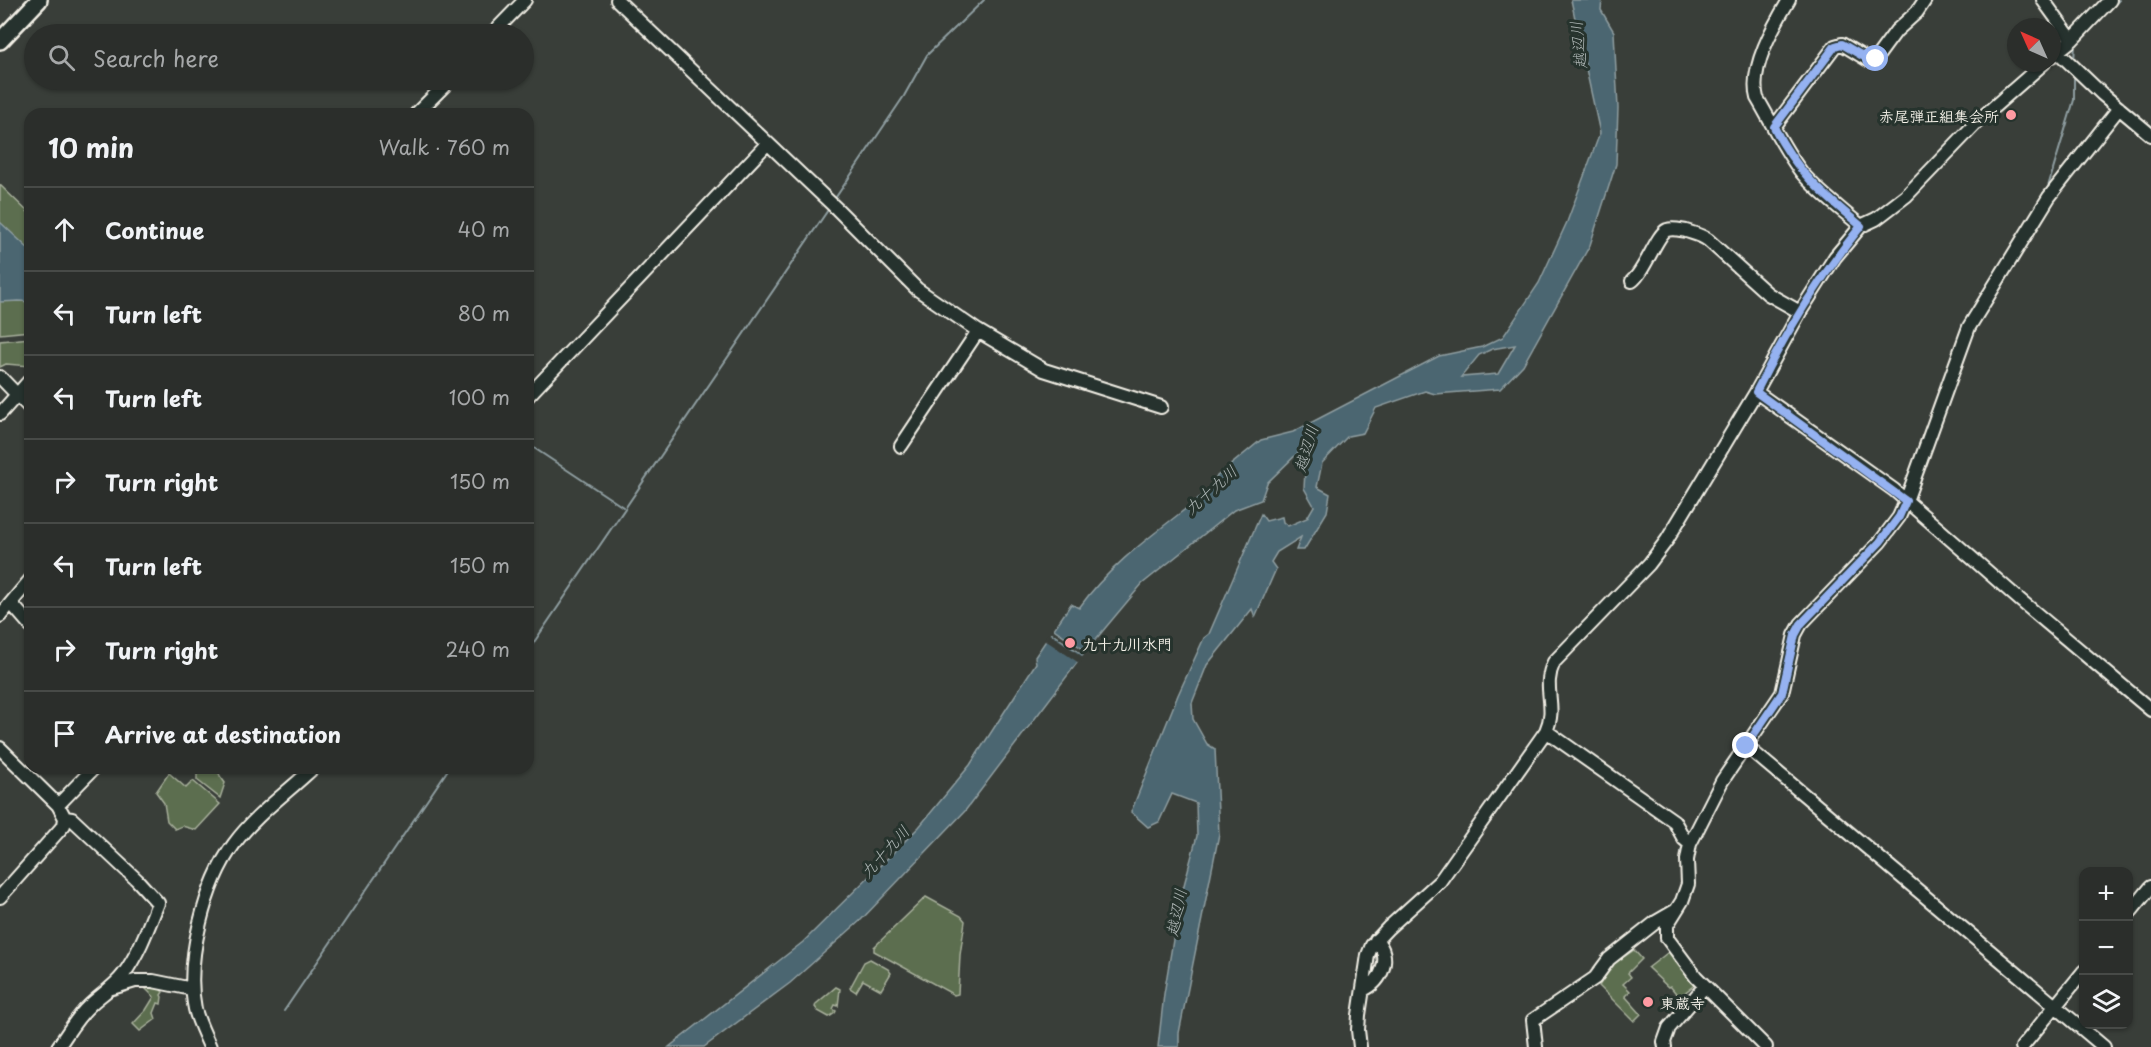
<!DOCTYPE html>
<meta charset="utf-8">
<style>
body{margin:0;font-family:"Playpen Sans","Klee One",sans-serif;background:#373a37;color:#f1f3f6}
.controls{position:absolute;right:18px;bottom:18px;display:grid;overflow:hidden;border-radius:12px;box-shadow:0 2px 4px #0004}
.controls button{width:54px;height:54px;display:grid;place-items:center;padding:0;border:0;border-bottom:2px solid #474a47;background:#2b2e2b;color:#f1f3f6;font:30px sans-serif}
.compass{position:absolute;left:2007px;top:18px;width:54px;height:54px;border-radius:50%;background:#2b2e2b;box-shadow:0 2px 4px #0004;rotate:315deg}
.stop{position:absolute;width:18px;height:18px;margin:-14px;border:4px solid #95b2f1;border-radius:50%;background:#fff}
.stop.end{background:#95b2f1;border-color:#fff;box-shadow:0 2px 6px #0008}
.list{margin:0;padding:0;list-style:none}
h2{display:flex;justify-content:space-between;align-items:center;height:78px;margin:0;padding:0 24px;font-size:26px}
h2 small{font-size:20px;font-weight:400;color:#a6a8a9}
.list li{display:grid;grid-template-columns:39px 1fr auto;gap:18px;align-items:center;box-sizing:border-box;height:84px;padding:0 24px;border-top:2px solid #474a47}
.list b{display:block;font-size:22px;white-space:nowrap}
.list em{font-size:20px;font-style:normal;color:#a6a8a9}
.icon{flex:none;width:33px;height:33px;fill:none;stroke:currentColor;stroke-width:2;stroke-linecap:round;stroke-linejoin:round}
.map{position:relative;flex:none;width:2151px;height:1047px;overflow:hidden}
.search{position:absolute;background:#2b2e2b;box-shadow:0 2px 4px #0004;left:24px;top:24px;width:510px;height:66px;display:flex;align-items:center;gap:15px;box-sizing:border-box;padding:0 21px;border-radius:33px;color:#a6a8a9;font-size:22px}
.panel{position:absolute;background:#2b2e2b;box-shadow:0 2px 4px #0004;left:24px;top:108px;width:510px;height:666px;border-radius:18px}
.map>svg:first-child{display:block}
.green{fill:#5c6e50;stroke:#a8b09c;stroke-width:1.5}
.water{fill:#4c6671;stroke:#8f9ea1;stroke-width:1.5;fill-rule:evenodd}
.pier{fill:#393e39}
.lines{fill:none;stroke-linecap:round;stroke-linejoin:round}
.stream{stroke:#8f9ea1;stroke-width:2}
.minor-casing{stroke:#f4f1e8;stroke-width:16}
.major-casing{stroke:#f4f1e8;stroke-width:20}
.minor{stroke:#26332d;stroke-width:12}
.major{stroke:#26332d;stroke-width:15}
.route{stroke:#95b2f1;stroke-width:8}
.poi-dot{fill:#ff9aa2;stroke:#26332d;stroke-width:2}
.labels{text-anchor:middle;dominant-baseline:central;stroke-width:6;stroke-linejoin:round;paint-order:stroke}
.poi-label{font-size:15px;font-weight:bold;fill:#f4f1e8;stroke:#26332d;text-anchor:start}
.water-label{font-size:16px;font-style:italic;fill:#b1b9b8;stroke:#26332d}
</style>
<div class="map">
<svg width="2151" height="1047" viewBox="0 0 2151 1047">
<rect width="100%" height="100%" fill="#393e39"/>
<filter id="ink" filterUnits="userSpaceOnUse"><feTurbulence type="fractalNoise" baseFrequency=".0167" numOctaves="2"/><feDisplacementMap in="SourceGraphic" scale="12" xChannelSelector="R" yChannelSelector="G"/><feConvolveMatrix kernelMatrix="1 2 1 2 8 2 1 2 1" color-interpolation-filters="sRGB"/></filter>
<g filter="url(#ink)">
<path class="green" d="M0,185L30,214V331L0,334Z
M30,338V366L6,364L0,367V341Z
M197,768H217L220,776L225,783L220,798L197,780Z
M169,773L186,788L193,781L220,804L196,830L182,826L175,829L167,821L164,803L156,792Z
M926,897L961,916L965,921L960,955L958,994L954,995L874,951V947Z
M1634,950L1642,959L1628,973L1631,977L1623,984L1630,991L1625,996L1641,1014L1634,1021L1599,986L1612,965Z
M1671,950L1697,983L1679,997L1670,986L1668,987L1648,968Z
M870,959L888,969L891,973L881,990L863,980L856,992L850,988L864,962Z
M157,985L163,992L161,995L162,997L161,1004L158,1003L154,1013L156,1019L140,1031L133,1024L146,1010L154,997L144,987Z
M836,987L840,989L838,1006L835,1005L833,1009L836,1011L835,1013L829,1017L818,1011L815,1007L816,1004Z"/>
<path class="water" d="M1571,0H1602L1601,10L1614,32L1618,108L1616,164L1590,245L1523,365L1500,389L1435,394L1425,391L1376,408L1363,433L1348,436L1322,463L1317,487L1330,494L1327,512L1304,550H1296L1301,537L1277,552L1271,562L1276,569L1255,617L1252,609L1207,665L1192,703L1193,719L1207,744L1215,749L1219,834L1179,1033V1047H1158L1164,994L1179,904L1197,836L1196,803L1172,794L1159,822L1148,827L1131,812L1178,695L1204,638L1209,634L1261,514L1266,521L1282,517L1283,522L1288,526L1307,518L1314,506L1304,488L1306,455L1299,452L1267,483L1261,500L1234,510L1142,584L1086,651L1054,629L1071,604L1079,608C1115,557 1172,522 1219,482L1216,477L1261,440L1293,432L1439,356L1482,347L1503,337L1539,283L1567,222L1600,133ZM1515,345L1498,374L1461,377L1479,355L1492,349Z
M0,222L30,250V302L19,301L0,302Z
M1051,633L1083,655L965,811L861,920L790,983L704,1047H669L803,942L919,827L970,765L1036,663L1035,657Z"/>
<path class="pier" d="M1049,633L1083,657L1079,663L1045,640Z"/>
<g class="lines">
<path class="stream" d="M2100,19L2119,0
M2074,62L2075,44
M2047,190L2074,100V74
M834,200L904,96L927,55L984,0
M1942,384L1955,347
M528,444L623,507
M528,651L830,207
M1682,857L1681,852L1684,845
M1626,953L1649,934
M1590,988L1600,981
M284,1011L449,768"/>
<g class="minor-casing">
<path id="minor" d="M617,0L837,209L917,289L978,331L1044,370L1161,407
M1789,0C1774,25 1749,68 1757,98C1772,123 1784,150 1802,173C1819,193 1841,209 1861,226
M2043,0L2072,40
M492,34L525,0
M2057,51L2102,94L2151,135
M2052,56L2072,40L2110,0
M416,114L450,80
M1774,127L1835,46L1842,44L1868,60L1874,61L1896,31L1917,12L1925,0
M1632,281C1645,271 1657,234 1667,230C1673,228 1680,230 1686,231C1695,234 1701,235 1708,240L1768,294L1800,312
M0,377L30,408
M1756,392L1894,490L2020,600L2151,710
M528,396L767,144
M0,414L30,380
M901,446L978,331
M11,603L30,625
M0,616L30,580
M1546,731L1674,821L1684,839L1690,844
M1746,746L2104,1047
M0,748L58,805L65,818L64,825L0,897
M58,805L94,768
M2128,915L2151,887
M112,988L135,981H153L192,989
M1363,990C1383,981 1392,956 1376,940
M58,1047C68,1033 76,1018 89,1006C100,995 113,988 123,975C139,953 148,928 158,903L137,880L72,819L65,818
M210,1047C205,1035 198,1022 195,1009C185,961 205,883 234,844C256,814 287,793 313,768
M1360,1047L1358,1030L1359,1015L1368,955L1372,945L1388,928L1440,881L1546,731C1558,705 1541,688 1554,662L1649,564L1667,540L1756,392L1800,312L1835,257L1861,226L1876,219L1906,196L1980,119L2044,63
M1536,1047L1533,1020L1595,978L1609,959L1656,922L1675,911
M1665,1047L1664,1042L1669,1028L1705,986
M1766,1047L1696,977L1667,938V925L1682,901L1688,884L1687,860L1690,844L1722,781L1782,693L1795,635L1801,624L1880,542L1899,517L1906,501L1969,327L2049,197L2119,108
M2022,1047L2084,971"/>
</g>
<g class="major-casing">
<path id="major" d="M0,41L39,0"/>
</g>
<use href="#minor" class="minor"/>
<use href="#major" class="major"/>
</g>
</g>
<g class="lines" filter="url(#ink)">
<path class="route" d="M1746,746L1782,693L1795,635L1801,624L1880,542L1899,517L1906,501L1756,392C1785,333 1820,277 1861,226C1824,195 1796,172 1774,127L1835,46L1842,44L1871,61L1876,59"/>
</g>
<g class="poi-dot">
<circle cx="2011" cy="115" r="6"/>
<circle cx="1070" cy="643" r="6"/>
<circle cx="1648" cy="1002" r="6"/>
</g>
<g class="labels">
<g class="poi-label">
<text x="1999" y="115" text-anchor="end">赤尾弾正組集会所</text>
<text x="1082" y="643">九十九川水門</text>
<text x="1660" y="1002">東蔵寺</text>
</g>
<g class="water-label">
<text transform="translate(1577 45) rotate(-96)">越辺川</text>
<text transform="translate(1305 448) rotate(-74)">越辺川</text>
<text transform="translate(1210 489) rotate(-42)">九十九川</text>
<text transform="translate(884 851) rotate(-48)">九十九川</text>
<text transform="translate(1175 912) rotate(-79)">越辺川</text>
</g>
</g>
</svg>
<div class="controls">
<button>+</button>
<button>−</button>
<button><svg class="icon" aria-label="layers" viewBox="0 0 24 24"><path d="M12 4l9 5-9 5-9-5zM3 14l9 5 9-5"/></svg></button>
</div>
<svg class="compass" viewBox="-18 -18 36 36"><path d="M0-13l5 13h-10z" fill="#e53935"/><path d="M0 13l5-13h-10z" fill="#a6a8a9"/></svg>
<div class="stop" style="left:1876px;top:59px"></div>
<div class="stop end" style="left:1746px;top:746px"></div>
<div class="search"><svg class="icon" aria-label="search" viewBox="0 0 24 24"><circle cx="10" cy="10" r="6"/><path d="M15 15l6 6"/></svg>Search here</div>
<section class="panel">
<h2>10 min<small>Walk · 760 m</small></h2>
<ul class="list">
<li><svg class="icon" aria-label="ahead" viewBox="0 0 24 24"><path d="M12 20V5M6 11l6-6 6 6"/></svg><div><b>Continue</b></div><em>40 m</em></li>
<li><svg class="icon" aria-label="left" viewBox="0 0 24 24"><path d="M17 20v-9H6M10 6l-5 5 5 5"/></svg><div><b>Turn left</b></div><em>80 m</em></li>
<li><svg class="icon" aria-label="left" viewBox="0 0 24 24"><path d="M17 20v-9H6M10 6l-5 5 5 5"/></svg><div><b>Turn left</b></div><em>100 m</em></li>
<li><svg class="icon" aria-label="right" viewBox="0 0 24 24"><path d="M7 20v-9h11M14 6l5 5-5 5"/></svg><div><b>Turn right</b></div><em>150 m</em></li>
<li><svg class="icon" aria-label="left" viewBox="0 0 24 24"><path d="M17 20v-9H6M10 6l-5 5 5 5"/></svg><div><b>Turn left</b></div><em>150 m</em></li>
<li><svg class="icon" aria-label="right" viewBox="0 0 24 24"><path d="M7 20v-9h11M14 6l5 5-5 5"/></svg><div><b>Turn right</b></div><em>240 m</em></li>
<li><svg class="icon" aria-label="arrive" viewBox="0 0 24 24"><path d="M6 21V4h12l-3 4 3 4H6"/></svg><div><b>Arrive at destination</b></div></li>
</ul>
</section>
</div>
